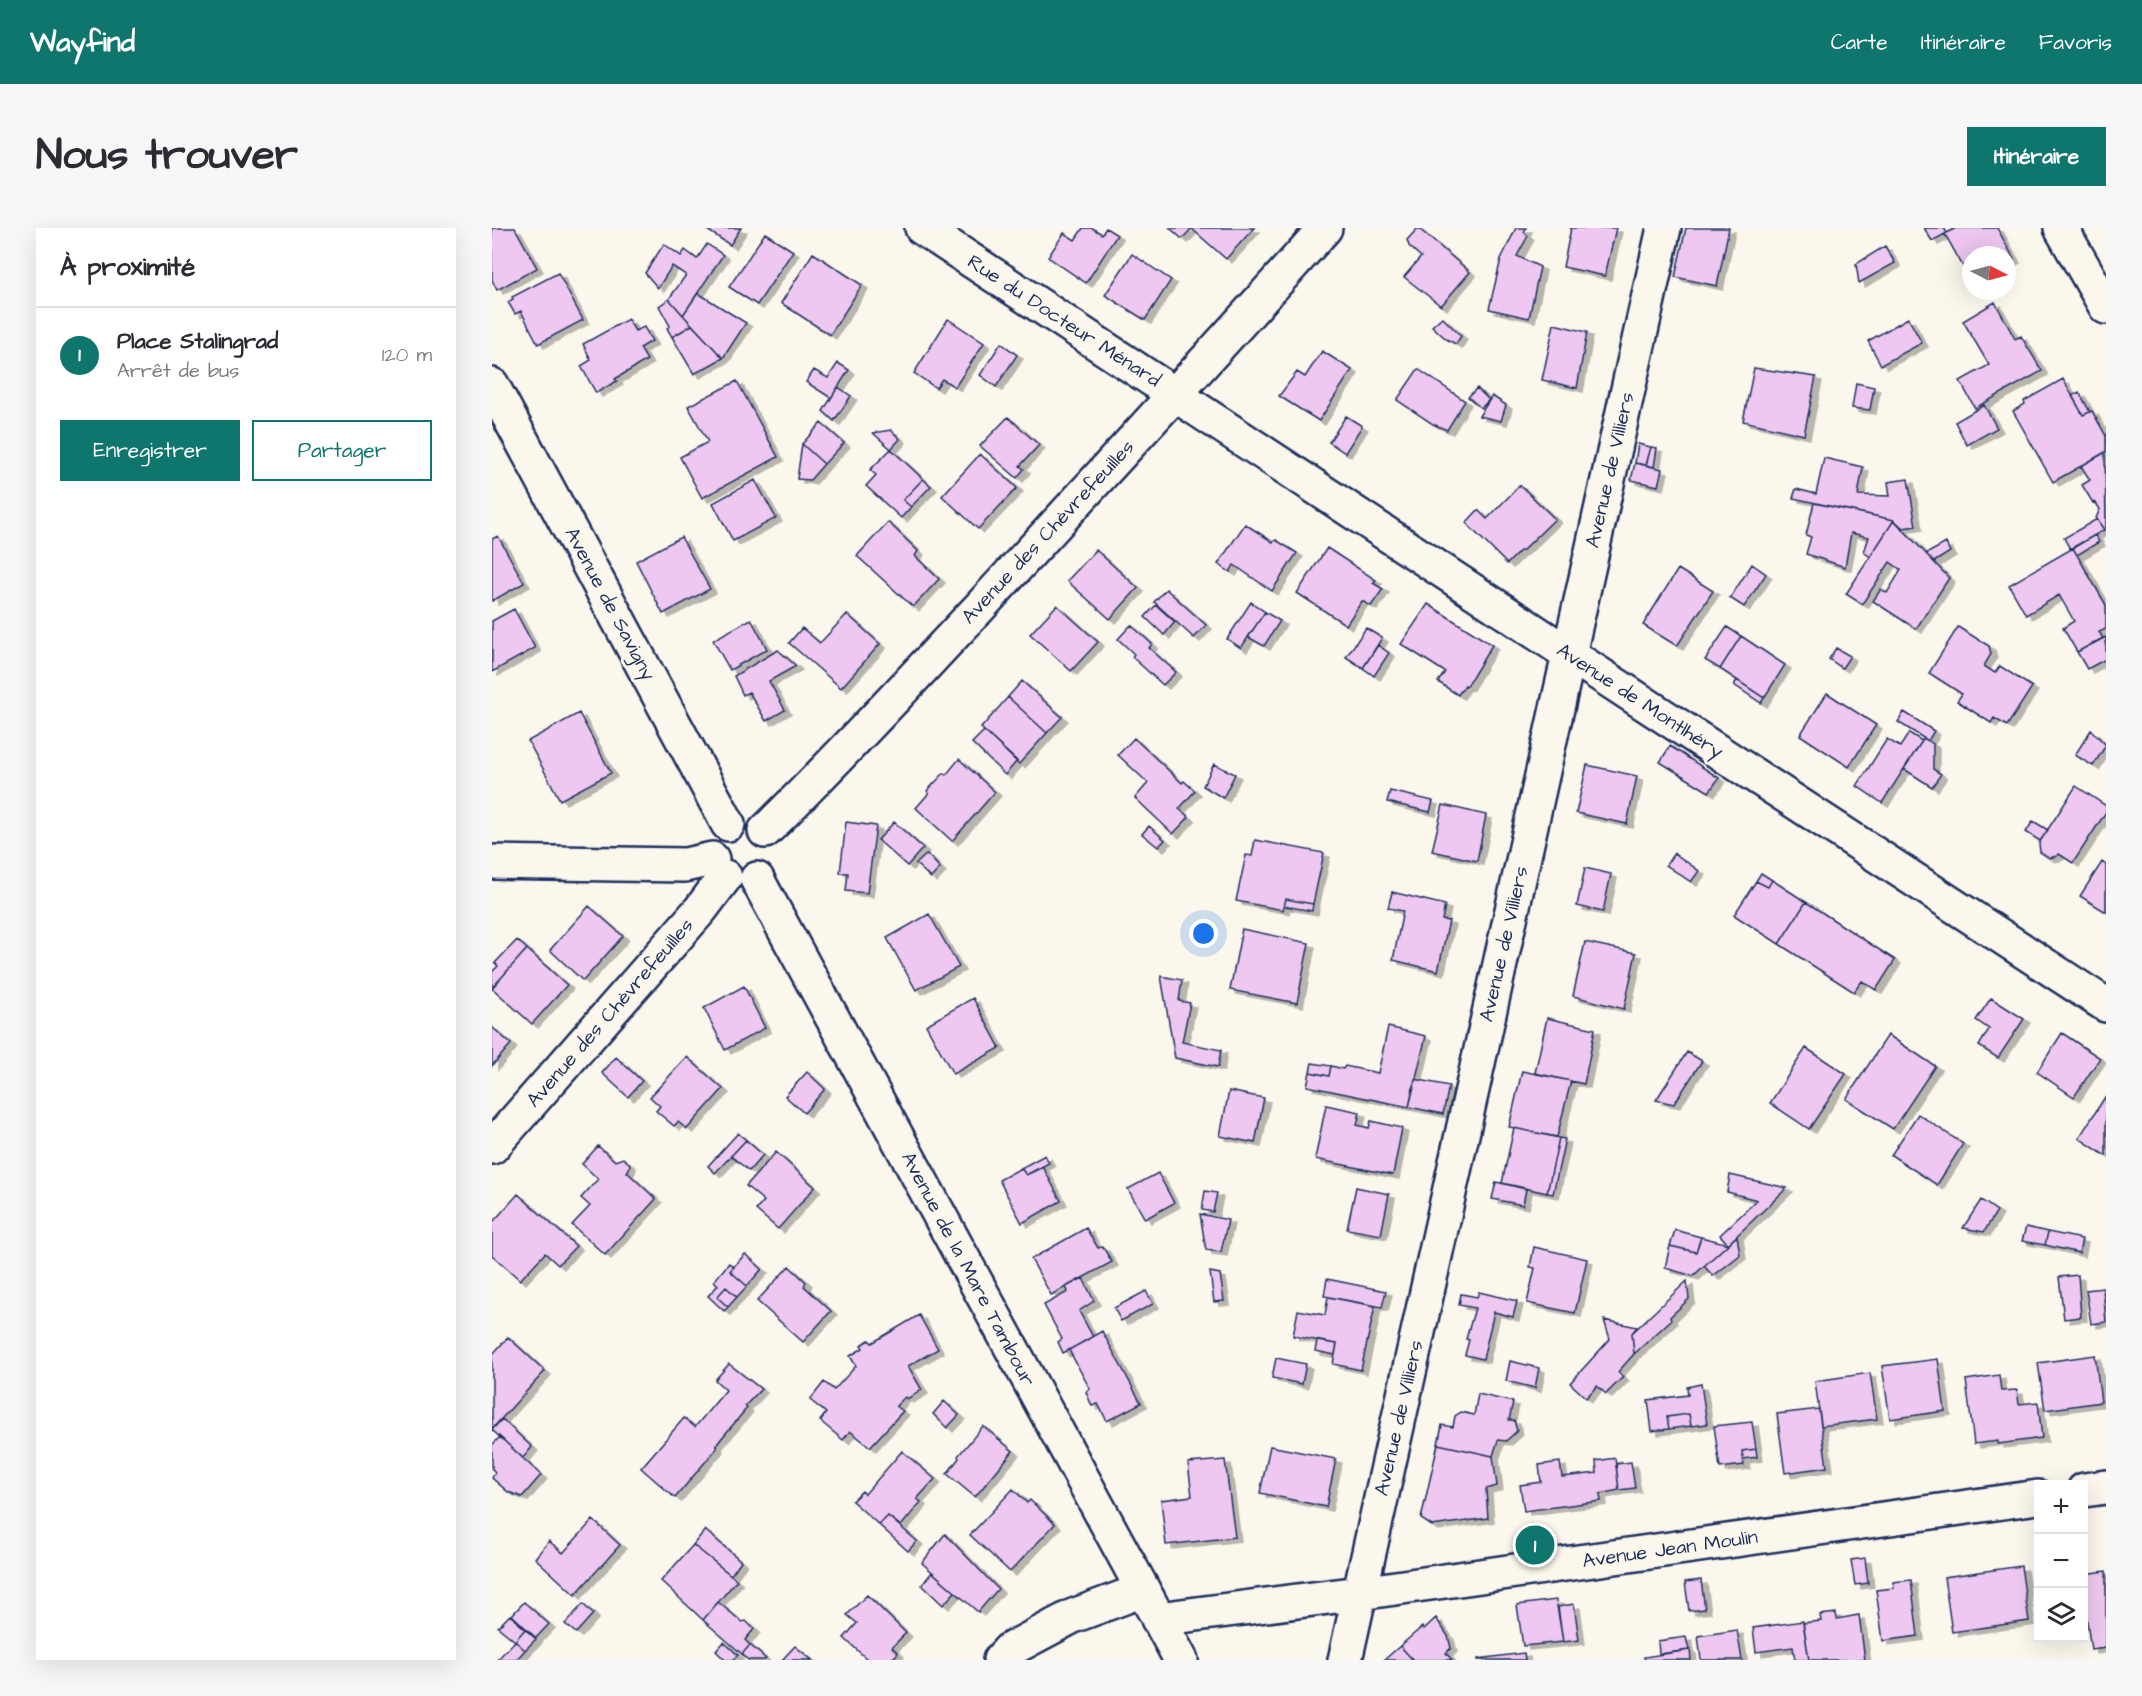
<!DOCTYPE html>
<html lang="fr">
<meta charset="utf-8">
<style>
body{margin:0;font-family:"Architects Daughter",sans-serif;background:#f7f7f7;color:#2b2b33}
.controls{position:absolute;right:18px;bottom:18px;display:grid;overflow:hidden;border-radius:0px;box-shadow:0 6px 24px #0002}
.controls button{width:54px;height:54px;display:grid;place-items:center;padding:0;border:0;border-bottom:2px solid #e1e1e2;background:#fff;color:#2b2b33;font:30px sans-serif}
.compass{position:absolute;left:1470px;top:18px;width:54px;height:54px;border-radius:50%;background:#fff;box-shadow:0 6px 24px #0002;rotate:96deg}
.you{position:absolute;left:712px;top:706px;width:21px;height:21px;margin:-15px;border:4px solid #fff;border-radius:50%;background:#1a73e8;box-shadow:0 0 0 9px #1a73e833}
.badge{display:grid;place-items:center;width:39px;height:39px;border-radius:50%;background:#0f766e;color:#fff;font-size:20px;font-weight:700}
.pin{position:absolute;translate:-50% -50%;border:3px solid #fff;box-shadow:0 2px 6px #0006}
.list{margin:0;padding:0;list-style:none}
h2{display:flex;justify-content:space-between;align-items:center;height:78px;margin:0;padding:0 24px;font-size:26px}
h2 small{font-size:20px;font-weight:400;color:#7c7c81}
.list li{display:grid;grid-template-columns:39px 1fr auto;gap:18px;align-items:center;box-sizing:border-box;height:96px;padding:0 24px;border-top:2px solid #e1e1e2}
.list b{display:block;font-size:22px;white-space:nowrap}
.list p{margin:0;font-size:20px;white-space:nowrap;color:#7c7c81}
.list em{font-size:20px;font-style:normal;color:#7c7c81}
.actions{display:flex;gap:12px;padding:18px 24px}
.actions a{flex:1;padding:14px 0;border:2px solid #0f766e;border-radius:0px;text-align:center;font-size:21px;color:#0f766e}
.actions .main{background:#0f766e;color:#fff}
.icon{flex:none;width:33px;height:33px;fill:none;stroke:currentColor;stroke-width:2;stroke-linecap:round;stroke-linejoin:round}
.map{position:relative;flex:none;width:1614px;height:1432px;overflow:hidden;border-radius:0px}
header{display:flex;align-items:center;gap:36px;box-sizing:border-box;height:84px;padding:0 30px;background:#0f766e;color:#fff}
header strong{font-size:28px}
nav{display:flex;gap:33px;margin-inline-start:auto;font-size:21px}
.intro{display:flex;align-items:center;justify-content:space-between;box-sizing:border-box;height:144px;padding:0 36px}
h1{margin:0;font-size:42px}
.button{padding:15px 27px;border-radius:0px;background:#0f766e;color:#fff;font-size:21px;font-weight:700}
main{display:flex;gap:36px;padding:0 36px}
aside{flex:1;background:#fff;border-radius:0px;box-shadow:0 6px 24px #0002}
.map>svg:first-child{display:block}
.building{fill:#efc8f1;stroke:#1b2f5e;stroke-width:1.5;filter:url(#shadow)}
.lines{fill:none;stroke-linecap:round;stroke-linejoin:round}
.minor-casing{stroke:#1b2f5e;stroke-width:38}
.minor{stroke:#fbf7ec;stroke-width:33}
.labels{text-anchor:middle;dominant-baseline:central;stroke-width:6;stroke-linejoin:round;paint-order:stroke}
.street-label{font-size:20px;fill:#1b2f5e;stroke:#fbf7ec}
</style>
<header>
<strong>Wayfind</strong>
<nav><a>Carte</a><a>Itinéraire</a><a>Favoris</a></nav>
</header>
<div class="intro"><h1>Nous trouver</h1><a class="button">Itinéraire</a></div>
<main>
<aside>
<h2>À proximité<small></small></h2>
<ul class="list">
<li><span class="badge">1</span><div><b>Place Stalingrad</b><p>Arrêt de bus</p></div><em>120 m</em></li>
</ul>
<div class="actions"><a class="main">Enregistrer</a><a>Partager</a></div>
</aside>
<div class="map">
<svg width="1614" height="1432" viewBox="0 0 1614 1432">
<defs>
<filter id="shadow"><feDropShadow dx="6" dy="4" stdDeviation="0" flood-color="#0004"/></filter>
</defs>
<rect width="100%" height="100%" fill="#fbf7ec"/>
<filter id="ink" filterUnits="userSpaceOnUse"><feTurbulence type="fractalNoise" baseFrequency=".0167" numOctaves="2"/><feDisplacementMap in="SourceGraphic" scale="12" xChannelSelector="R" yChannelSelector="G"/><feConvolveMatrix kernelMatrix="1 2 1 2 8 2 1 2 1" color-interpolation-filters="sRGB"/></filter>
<g filter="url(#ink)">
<path class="building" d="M0,0H23L45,40L5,62L0,52Z
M212,0H249L238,17Z
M591,0H600L610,6L614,0L625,7L594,55L556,29L572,5L583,12Z
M678,0H700L690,11Z
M699,0H762L734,31Z
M926,0L978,44L949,78L912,49L929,29L917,18L915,12Z
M1024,0H1034L1032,4L1036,8L1025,28L1048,39L1037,90L997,81L1009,31Z
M1079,0H1124L1113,48L1071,39Z
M1194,0H1237L1225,58L1183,49Z
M1432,0H1452L1455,5L1440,13Z
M1464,0H1505L1522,31L1515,35V27H1479V53L1453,6Z
M273,5L301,23L265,77L237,59Z
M172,16L189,28L193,22L205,31L215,16L231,27L191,87L177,71L194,47L180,38L166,60L153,45Z
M1393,18L1403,35L1367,55L1364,36Z
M321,25L370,57L338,107L289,75Z
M640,26L679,52L653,92L613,67Z
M66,45L91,92L46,116L29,83L23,86L16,74L21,71L20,69Z
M206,65L254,95L231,130L191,87Z
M177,71L200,97L180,109L175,100L178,98L167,78Z
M1503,74L1523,111L1529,108L1550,143L1483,180L1468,153L1497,137L1471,93Z
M950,89L969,108L964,116L954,111L940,98Z
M1416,90L1430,115L1389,137L1376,113Z
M136,91L143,103L152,99L160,113L148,120L155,132L123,151L125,153L104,165L89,138L99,132L91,116Z
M456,91L492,115L463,159L450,151L444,160L422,145Z
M1062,96L1095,104L1085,160L1050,152Z
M200,97L231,130L202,146L180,109Z
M509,115L525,127L504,159L488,147Z
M830,123L860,142L827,193L787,168L805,144L813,149Z
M346,135L357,142L339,170L314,154L322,142L336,150Z
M1262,140L1324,149L1312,207L1251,193Z
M926,141L973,173L955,202L941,196L905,172Z
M1571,151L1591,187L1600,183L1614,208V224L1561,254L1521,183L1533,176L1532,173Z
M245,153L286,229L210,270L188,229L216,214L196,178Z
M1364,155L1382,159L1378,182L1360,180Z
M346,159L359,168L342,193L331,183Z
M985,160L997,172L989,180L976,169Z
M1587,164L1598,184L1591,187L1580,168Z
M1000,168L1014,177L1009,193L987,188Z
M1492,177L1505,200L1475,217L1463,194Z
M854,188L870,198L853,225L837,214Z
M516,189L547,217L528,238L532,241L525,250L488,218Z
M329,195L352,215L332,236L310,216Z
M399,202L408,211L399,221L381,205Z
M310,216L332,236L318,252L305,251Z
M1146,216L1159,219L1154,237L1143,235Z
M1159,219L1165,220L1162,239L1154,237Z
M399,221L431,251L411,272L419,279L409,290L374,258L384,247L378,242Z
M1613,224L1614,301L1612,302L1604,290L1608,281L1603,274L1601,275L1590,257L1598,252L1589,238Z
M488,226L525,260L486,301L450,268Z
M1332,230L1371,239L1366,267L1398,268L1396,254L1416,251L1424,298L1411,300L1402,292L1301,270L1304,261L1324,266Z
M1143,235L1170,241L1166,258L1139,252Z
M431,251L439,258L419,279L411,272Z
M263,252L284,290L241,313L221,275Z
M1028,257L1063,291L1030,323H1028L1015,336L974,295L986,282L995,291Z
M1322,275L1402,292L1378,329L1372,324L1377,309L1359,305L1353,339L1314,326L1319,309L1314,307Z
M1605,291L1612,302L1578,321L1572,310Z
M1402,292L1457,350L1424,401L1381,373L1389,361L1395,365L1409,342L1398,334L1370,376L1354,366Z
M396,294L426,323L423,328L447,351L421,379L365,328Z
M753,296L781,314L784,312L805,325L780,363L742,337L738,344L726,336Z
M1603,307L1607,314L1585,327L1581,320Z
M6,308L32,355L0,373V311Z
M189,309L218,361L171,386L144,333Z
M1454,315L1458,324L1442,334L1434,326Z
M835,320L884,352L881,355L891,361L879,378L870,373L854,397L805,365Z
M1581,320L1614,377V401L1607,404L1611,410L1585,424L1571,400L1582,393L1567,367L1534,387L1517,357Z
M604,322L646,360L618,391L575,353Z
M1260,336L1274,346L1252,379L1238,370Z
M1186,341L1221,363L1185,418L1151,397Z
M674,361L714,397L702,410L662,374Z
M759,374L773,384L749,420L735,411Z
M936,376L1000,417L975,458L973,457L966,467L946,454L953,444L909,416Z
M565,377L606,414L579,443L538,406Z
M664,377L683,394L672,407L653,389Z
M22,381L43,420L0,444V393Z
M773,384L788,393L772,418L756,409Z
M355,386L388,416L349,460L297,415L310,400L328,415Z
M259,391L275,421L238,442L221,412Z
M639,397L660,416L657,420L684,444L671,457L640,429L642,426L626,411Z
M1235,399L1249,408L1228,441L1213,432Z
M1466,399L1497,418L1499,426L1492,438L1503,445L1508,438L1540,459L1515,498L1502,490L1499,495L1465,473L1470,466L1437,445Z
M874,400L890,410L871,440L854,429Z
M1249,408L1293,437L1272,470L1228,441Z
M1614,409V431L1595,441L1585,424Z
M886,417L897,425L882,448L871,440Z
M1344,420L1358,428L1350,440L1337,431Z
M286,422L304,438L277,453L293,482L274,493L257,464L251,467L242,448Z
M1245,452L1272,470L1269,475L1242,457Z
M530,453L570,489L555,505L516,469Z
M1335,465L1384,497L1357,539L1308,507Z
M516,469L555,505L527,536L489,500Z
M1412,484L1442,503L1436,513L1406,494Z
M87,485L119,545L68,572L36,513Z
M1599,502L1614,517L1601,538L1583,527Z
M492,503L525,533L513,547L480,515Z
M1417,505L1430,513L1390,575L1365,558L1395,511L1408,519Z
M642,510L690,555L692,553L703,563L687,581L697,589L681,606L643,570L656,555L626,527Z
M1432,510L1441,516V541L1449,546L1440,559L1412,541Z
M1178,518L1227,550L1217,564L1168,534Z
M467,531L503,564L460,613L424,580L437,565L435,563L452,545L454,547Z
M722,536L743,546L731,570L711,558Z
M1095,537L1145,548L1135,596L1084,585Z
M1584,558L1614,578V584L1581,635L1567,626L1565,628L1557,630L1548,624L1547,615Z
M898,563L941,573L938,584L895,574Z
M951,577L994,587L985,633L940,623Z
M1541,593L1556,602L1548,613L1534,604Z
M354,594L384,598L375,665L354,663L356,645H348Z
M402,594L431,620L415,638L386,612Z
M657,598L673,612L666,619L650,606Z
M763,612L832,625L821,676L794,671L791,682L744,673L754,627L760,628Z
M1182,625L1207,643L1199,654L1174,637Z
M435,626L448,640L439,650L424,636Z
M1610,634L1614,637V684L1588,668Z
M1093,640L1119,646L1111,684L1085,678Z
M1269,645L1280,652L1276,659L1264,653Z
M1280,652L1314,674L1287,716L1242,687L1264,653L1276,659Z
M900,664L953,677L950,692L957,693L946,743L901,732L911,683L896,680Z
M794,671L821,676L820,683L792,678Z
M1314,674L1403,732L1384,762L1370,753L1362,764L1287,716Z
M97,678L131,708L91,753L58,722Z
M437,686L467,739L424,762L395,710Z
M750,701L817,715L805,775L738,762Z
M25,712L35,721L0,760V744L6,738L3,735Z
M1093,714L1144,725L1132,781L1081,768Z
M35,721L75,757L40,796L0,760Z
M669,748L690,752L687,773L698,775L690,814L729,822L726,839L683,830Z
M252,758L273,800L233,822L212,780Z
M481,770L508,820L461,846L434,797Z
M1499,770L1532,791L1506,830L1487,818L1497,801L1484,792Z
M1055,790L1103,801L1092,856L1043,845Z
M0,799L19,816L0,838Z
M896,799L934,808L917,879L815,858L818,844L837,848L839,838L851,841L853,838L886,845Z
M1570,805L1608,830L1582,869L1545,844Z
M1396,807L1443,838L1401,901L1354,871Z
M1314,820L1354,846L1317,901L1278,875Z
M1195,824L1210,833L1182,876L1164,872Z
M124,829L150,853L136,869L110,845Z
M195,829L231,861L195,901L186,894L182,898L164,883L168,878L158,869Z
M820,835L839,838L837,848L818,844Z
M1030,843L1079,853L1065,909L1017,899Z
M315,844L333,861L312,885L293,868Z
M923,851L957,858L951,886L917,879Z
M737,863L772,870L763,915L728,908Z
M1613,869L1614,870V928L1587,910Z
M834,877L868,884L865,897L877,900L879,893L910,900L901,947L823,931Z
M1426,886L1471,916L1445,957L1399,927Z
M1022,900L1067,910L1055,965L1010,955Z
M246,905L254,912L223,945L216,938Z
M1067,910L1073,911L1061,966L1055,965Z
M254,912L271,927L257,943L239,928Z
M106,918L123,933L131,930L138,936L137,941L135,944L164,971L113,1027L80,997L98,978L89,970L106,951L90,936Z
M284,924L323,959L286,1001L264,982L272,973L254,958Z
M553,927L557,935L534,947L529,940Z
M551,939L569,973L530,995L507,952L529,940L534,947Z
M666,945L682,975L653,991L636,961Z
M1238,947L1295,960L1236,1016L1228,1007L1265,972L1235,964Z
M1004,954L1034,961L1031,977L1000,971Z
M864,959L897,966L889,1007L855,1001Z
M713,963L725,965L721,984L710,982Z
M26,966L84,1018L66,1037L53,1025L28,1052L0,1027V995Z
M1489,972L1505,983L1492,1004L1471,1000Z
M708,986L736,992L729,1024L714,1022Z
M1534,999L1556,1004L1553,1017L1530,1013Z
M594,1000L606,1020L611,1019L620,1034L559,1067L539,1031Z
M1183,1002L1209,1009L1204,1024L1178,1018Z
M1556,1004L1590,1011L1587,1025L1553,1017Z
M1245,1008L1248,1027L1221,1048L1212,1038Z
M1209,1009L1236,1016L1201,1048L1173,1040L1178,1018L1204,1024Z
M1042,1019L1095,1031L1083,1085L1035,1075L1043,1040L1038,1039Z
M253,1026L270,1041L255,1058L238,1043Z
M237,1035L242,1039L238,1043L255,1058L245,1069L234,1059L225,1069L236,1079L232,1083L216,1068L226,1057L222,1053Z
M297,1038L314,1054L312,1058L339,1083L311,1114L265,1073Z
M718,1044L728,1046L732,1073L722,1074Z
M1586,1047L1589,1089L1572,1091L1567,1049Z
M591,1050L602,1073L587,1083L601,1109L571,1125L566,1114L570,1111L552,1077L576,1064L574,1059Z
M835,1051L894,1063L890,1079L832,1068Z
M1195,1053L1197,1071L1178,1089L1179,1092L1142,1126L1140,1105Z
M234,1059L245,1069L236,1079L225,1069Z
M1611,1060L1614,1094L1599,1096L1594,1062Z
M654,1063L661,1076L629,1093L622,1080Z
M987,1064L1025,1073L1021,1089L1002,1084L991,1131L973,1127L977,1112L974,1111L983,1080L967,1077L969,1066L985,1069Z
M836,1069L883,1078L869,1142L841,1136L845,1116L801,1108L806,1082L833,1087Z
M427,1087L446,1121L416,1138L430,1162L415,1171L413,1169L404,1178L411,1183L378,1219L358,1203L351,1212L328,1193L334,1185L318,1172L332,1154L342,1162L364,1138L358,1128L371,1120L369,1117L377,1112L380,1115Z
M1112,1092L1145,1099L1140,1105L1142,1126L1126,1144L1131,1149L1114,1166L1105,1158L1094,1170L1078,1155L1118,1111Z
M610,1103L649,1175L615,1193L606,1176L600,1178L594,1164L598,1161L577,1122Z
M16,1109L53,1143L0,1201V1127Z
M825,1113L845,1116L843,1127L823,1123Z
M1603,1127L1609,1174L1553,1182L1546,1135Z
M784,1130L814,1136L810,1156L780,1150Z
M1446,1131L1453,1183L1398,1191L1390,1138Z
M1018,1133L1047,1140L1043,1160L1014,1153Z
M237,1136L269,1161L253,1178L255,1180L224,1217L225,1220L183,1270L149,1240L192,1190L203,1199L234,1162L223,1152Z
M1378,1145L1385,1191L1329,1198L1323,1153Z
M1507,1147L1509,1163L1525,1162L1527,1176L1546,1174L1550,1210L1506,1216V1213L1482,1216L1474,1152Z
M1209,1156L1215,1196L1199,1198L1197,1186L1175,1189L1177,1201L1160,1203L1156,1172L1196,1167L1195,1159Z
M986,1166L1021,1174L1017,1192H1022L1025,1203L1014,1213L1006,1212L1001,1228L946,1216L950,1197L961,1199L963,1188L969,1184L982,1187Z
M452,1173L467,1187L455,1200L441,1186Z
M1327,1181L1335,1239L1293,1245L1285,1186Z
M1197,1186L1199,1198L1177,1201L1175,1189Z
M10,1191L40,1219L31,1230L0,1202Z
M1260,1194L1264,1221L1250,1223L1252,1237L1228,1240L1222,1198Z
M491,1198L521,1223L483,1269L455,1246L467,1230L466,1228Z
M8,1209L49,1247L30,1269L16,1264L0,1250L3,1244L0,1241V1217Z
M946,1216L1001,1228L1005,1258L994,1261L996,1290L940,1298L929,1291Z
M778,1218L844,1231L834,1279L768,1265Z
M1264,1221L1265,1229L1251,1231L1250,1223Z
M410,1223L443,1251L425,1271L429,1274L409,1298L396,1288L387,1297L360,1273L370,1263L373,1266Z
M1123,1230L1127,1262L1108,1266L1109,1273L1032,1283L1028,1257L1049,1254L1047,1237L1068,1234L1070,1249L1105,1245L1104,1233Z
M733,1232L743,1309L674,1317L669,1272L700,1268L696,1235Z
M1139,1234L1143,1260L1127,1262L1124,1236Z
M521,1261L535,1275L538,1272L563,1296L518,1344L478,1307Z
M396,1288L425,1313L416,1323L387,1297Z
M101,1292L128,1317L83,1367L43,1330L57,1313L71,1325Z
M213,1302L249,1333L239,1347L201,1317Z
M453,1306L506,1361L486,1384L430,1335Z
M201,1317L245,1352L211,1392L169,1353Z
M1373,1330L1376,1355L1363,1357L1359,1332Z
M1529,1338L1537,1393L1460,1404L1452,1349Z
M1614,1343V1420L1599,1422L1592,1371V1346Z
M440,1344L463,1364L451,1377L430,1357Z
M1209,1352L1213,1381L1197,1383L1193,1354Z
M1419,1352L1426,1408L1391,1413L1384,1362L1402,1360L1401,1354Z
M375,1367L414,1405L400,1419L406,1425L399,1432H376L352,1410L365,1395L355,1387Z
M1064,1372L1071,1414L1031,1418L1025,1377Z
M32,1374L57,1396L44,1410L20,1387Z
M226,1374L250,1394L254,1393L262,1401L253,1412L258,1417L250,1426L211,1392Z
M91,1376L101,1386L84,1405L73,1396Z
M1082,1376L1087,1412L1071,1414L1066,1379Z
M1344,1385L1345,1391L1367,1387L1373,1432H1317L1311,1395L1329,1393L1328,1387Z
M18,1387L33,1401L23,1413L6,1399Z
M944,1390L956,1408L959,1420L954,1425L960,1432H921L908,1418L930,1399L932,1401Z
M1311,1393L1317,1432H1303L1301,1419L1264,1424L1261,1400Z
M33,1401L44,1411L33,1422L23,1413Z
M1245,1402L1250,1432H1209L1206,1408Z
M1194,1409L1197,1422L1167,1426L1166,1413Z
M23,1413L33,1422L24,1432H5Z
M232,1414L246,1427L241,1432H233L224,1423Z
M258,1417L274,1431L272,1432H256L250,1426Z
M303,1418L320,1432H290Z
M908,1418L921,1432H892Z
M1198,1422L1199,1432H1153L1152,1429Z
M1032,1425L1033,1432H986V1431Z"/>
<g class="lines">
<g class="minor-casing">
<path id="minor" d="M430,0L1092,436L1614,777
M1569,0L1614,79
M0,157L236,596
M273,603C347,531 416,455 487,380C603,254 719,128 833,0
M0,634L193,637L220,631
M265,651L689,1432
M0,919L209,681L233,649
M1592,1262L1614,1259
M666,1391L868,1365L1546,1269
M508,1432L517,1422L581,1388L651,1362
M853,1432L1172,0"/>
</g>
<use href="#minor" class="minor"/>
</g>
</g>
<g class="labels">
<g class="street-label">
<text transform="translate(572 93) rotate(33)">Rue du Docteur Ménard</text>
<text transform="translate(1118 242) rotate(-77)">Avenue de Villiers</text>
<text transform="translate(556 304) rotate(-47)">Avenue des Chèvrefeuilles</text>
<text transform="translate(118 376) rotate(62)">Avenue de Savigny</text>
<text transform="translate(1148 473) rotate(33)">Avenue de Montlhéry</text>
<text transform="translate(1012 716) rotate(-77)">Avenue de Villiers</text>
<text transform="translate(118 785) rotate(-49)">Avenue des Chèvrefeuilles</text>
<text transform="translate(476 1041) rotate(62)">Avenue de la Mare Tambour</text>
<text transform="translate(907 1190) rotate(-77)">Avenue de Villiers</text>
<text transform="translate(1178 1321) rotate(-8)">Avenue Jean Moulin</text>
</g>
</g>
</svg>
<div class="controls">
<button>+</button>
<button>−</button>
<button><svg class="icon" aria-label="layers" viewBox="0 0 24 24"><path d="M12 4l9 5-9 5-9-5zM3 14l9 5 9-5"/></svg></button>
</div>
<svg class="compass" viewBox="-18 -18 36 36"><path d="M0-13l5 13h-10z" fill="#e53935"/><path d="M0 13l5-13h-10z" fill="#7c7c81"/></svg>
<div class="you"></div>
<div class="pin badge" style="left:1043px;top:1317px">1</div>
</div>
</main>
